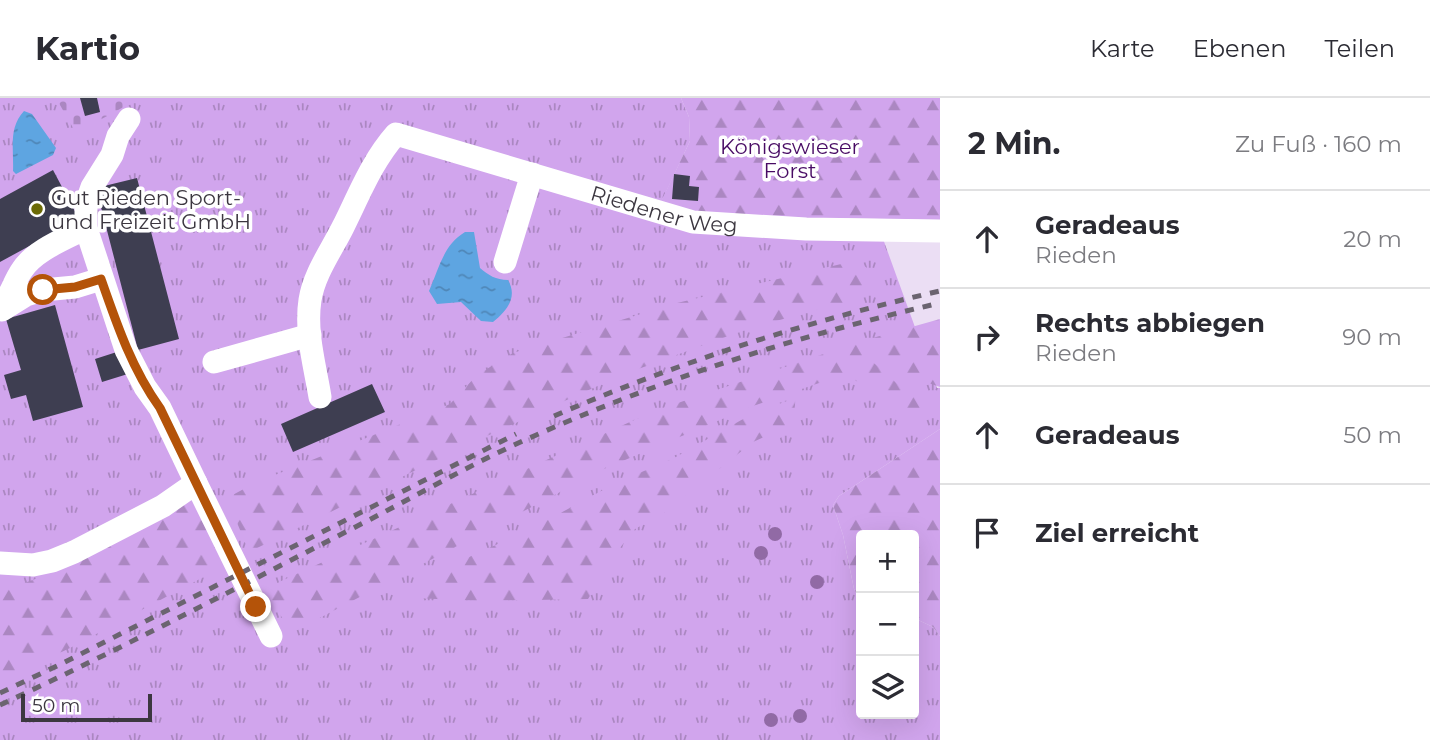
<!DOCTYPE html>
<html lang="de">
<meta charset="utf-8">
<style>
body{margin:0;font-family:Montserrat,sans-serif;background:#f7f7f7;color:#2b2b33}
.controls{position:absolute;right:21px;bottom:21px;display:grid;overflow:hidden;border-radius:7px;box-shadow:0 7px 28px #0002}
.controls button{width:63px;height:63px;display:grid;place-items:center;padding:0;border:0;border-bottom:2px solid #e1e1e2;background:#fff;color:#2b2b33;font:35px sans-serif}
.scale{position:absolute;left:21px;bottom:18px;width:131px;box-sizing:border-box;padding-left:7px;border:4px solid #3c3740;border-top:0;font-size:19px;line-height:24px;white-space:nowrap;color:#3c3740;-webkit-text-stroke:5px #fff;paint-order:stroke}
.stop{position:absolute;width:21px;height:21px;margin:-16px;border:5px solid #b45309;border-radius:50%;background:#fff}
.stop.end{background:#b45309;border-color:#fff;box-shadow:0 2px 7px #0008}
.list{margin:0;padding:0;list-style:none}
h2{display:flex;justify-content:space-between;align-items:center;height:91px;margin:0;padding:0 28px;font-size:30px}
h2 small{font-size:23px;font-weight:400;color:#7c7c81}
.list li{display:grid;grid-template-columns:46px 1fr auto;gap:21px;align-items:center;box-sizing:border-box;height:98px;padding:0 28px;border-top:2px solid #e1e1e2}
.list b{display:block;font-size:26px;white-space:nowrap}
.list p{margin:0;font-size:23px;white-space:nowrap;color:#7c7c81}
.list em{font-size:23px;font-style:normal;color:#7c7c81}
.icon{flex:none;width:38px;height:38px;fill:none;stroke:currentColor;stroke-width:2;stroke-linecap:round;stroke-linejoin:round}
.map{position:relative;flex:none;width:940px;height:642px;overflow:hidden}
header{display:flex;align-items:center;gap:42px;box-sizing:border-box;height:98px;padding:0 35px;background:#fff;border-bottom:2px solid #e1e1e2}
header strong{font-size:33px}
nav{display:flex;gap:38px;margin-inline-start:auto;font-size:24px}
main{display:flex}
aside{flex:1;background:#fff}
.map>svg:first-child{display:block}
.grass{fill:url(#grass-tufts)}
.forest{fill:url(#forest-firs)}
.cemetery{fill:url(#cemetery-stones)}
.water{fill:url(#water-ripples)}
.building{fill:#3e3e51}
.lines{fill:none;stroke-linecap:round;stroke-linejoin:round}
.minor{stroke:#fff;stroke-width:23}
.rail{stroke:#6b6470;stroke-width:5;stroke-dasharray:9 9;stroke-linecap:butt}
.tree{fill:#916aa5}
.route{stroke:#b45309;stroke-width:9}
.poi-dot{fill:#6b6a06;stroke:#fff;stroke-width:2.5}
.labels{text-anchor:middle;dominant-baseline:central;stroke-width:7;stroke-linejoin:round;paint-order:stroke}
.park-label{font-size:21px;fill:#480b64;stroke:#fff}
.poi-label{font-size:21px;fill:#3c3740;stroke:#fff;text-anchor:start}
.street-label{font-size:21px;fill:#3c3740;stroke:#fff}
</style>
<header>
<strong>Kartio</strong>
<nav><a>Karte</a><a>Ebenen</a><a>Teilen</a></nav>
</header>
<main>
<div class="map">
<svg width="940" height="642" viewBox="0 0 940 642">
<defs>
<pattern id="grass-tufts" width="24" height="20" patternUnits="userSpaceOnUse" patternTransform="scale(1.75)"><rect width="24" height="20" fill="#d1a5ed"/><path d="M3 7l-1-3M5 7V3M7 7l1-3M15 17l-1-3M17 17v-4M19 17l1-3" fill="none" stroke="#ab87c1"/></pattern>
<pattern id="forest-firs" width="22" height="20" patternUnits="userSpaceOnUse" patternTransform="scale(1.75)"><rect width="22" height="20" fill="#d1a5ed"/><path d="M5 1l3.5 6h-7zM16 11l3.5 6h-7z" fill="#ab87c1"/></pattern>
<pattern id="cemetery-stones" width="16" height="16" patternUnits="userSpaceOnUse" patternTransform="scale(1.75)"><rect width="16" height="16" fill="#d1a5ed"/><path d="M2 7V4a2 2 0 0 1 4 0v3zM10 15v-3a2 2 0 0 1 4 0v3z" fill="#ab87c1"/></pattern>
<pattern id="water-ripples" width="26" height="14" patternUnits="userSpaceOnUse" patternTransform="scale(1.75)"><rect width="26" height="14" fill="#5ea5e1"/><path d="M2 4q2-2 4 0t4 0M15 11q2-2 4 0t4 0" fill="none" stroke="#4f87b8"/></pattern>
</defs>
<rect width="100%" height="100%" fill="#ebdef4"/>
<path class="grass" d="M0,0H681L689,19L690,43L657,113L882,138L937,290H940V331L839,398L833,407L843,437L854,491L861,503V616H914V520L933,529L940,538V642H0Z"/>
<path class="forest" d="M681,0H940V122L833,120L754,122L656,114L690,43L689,19Z
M858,162L869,172L871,195L850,203L750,230L622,277L467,347L249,454L227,400L253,386L450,306L477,277L513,255L677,205Z
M940,221V289L917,281L879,257L869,241Z
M856,245L866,258L903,291L937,301L908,322L887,314L871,292L845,276L753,308L606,370L291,535L270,499L279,484L654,313Z
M795,300C797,321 781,339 769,355V346L766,338L753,344L664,415L635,431L619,451L588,501L477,503L416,500L436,474L531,431L614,386L674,360L752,316Z
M940,331V538L933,529L914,520V437H861V503L854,491L843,437L833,407L839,398Z
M198,401L228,466L70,550L0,583V494L38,480L165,409Z"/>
<path class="cemetery" d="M56,0H80L85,18L100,14L97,0H140L76,35Z"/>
<path class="water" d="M24,13L32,16L56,50L53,57L16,76L13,73C14,51 8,30 24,13Z
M465,134H474L480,170C488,177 496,182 508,182C518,199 507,213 493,224L481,223L461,204L437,206L429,193C439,171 443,147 465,134Z"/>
<path class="building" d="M80,0H97L100,14L85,18Z
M53,72L79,121L0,164V101Z
M674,76L690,78L689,88L699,89L698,103L672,101Z
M137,80L179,241L138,252L96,90Z
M55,207L83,309L33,323L26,297L11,301L4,277L21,272L6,221Z
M123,252L131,275L102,284L95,261Z
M372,286L385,314L293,354L281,326Z"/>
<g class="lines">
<g class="minor">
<path d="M129,21L118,38L112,57L92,89L86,106V130L126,252L145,289L160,310L196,385"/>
<path d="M505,164L532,76"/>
<path d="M0,210C11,198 13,185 22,172C35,152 65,141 86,130"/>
<path d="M2,212L26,197L43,192L75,189L101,181"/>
<path d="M214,264L310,237"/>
<path id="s1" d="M320,299C315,268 305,234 310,202C314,176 331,153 343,129C359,97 372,63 396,36L693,124L806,131L940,133"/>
<path d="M0,465L33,467L52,463L74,454L163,408L196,385L271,538"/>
</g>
<path class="rail" d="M554,318C679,264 808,223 940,193
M0,595L59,567L516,336
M0,607C125,549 246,485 369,422C423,394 477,363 534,338C664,280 801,237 940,205"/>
</g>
<g class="tree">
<circle cx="775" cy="436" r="7"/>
<circle cx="761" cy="455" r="7"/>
<circle cx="817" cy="484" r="7"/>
<circle cx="800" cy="618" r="7"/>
<circle cx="771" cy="622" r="7"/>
</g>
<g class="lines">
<path class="route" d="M43,192L75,189L101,181C117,227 132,271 160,310L256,509"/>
</g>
<circle class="poi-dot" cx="37" cy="111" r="7"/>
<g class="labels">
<g class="park-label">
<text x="790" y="48">Königswieser<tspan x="790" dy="24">Forst</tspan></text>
</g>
<g class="poi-label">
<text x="51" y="99">Gut Rieden Sport-<tspan x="51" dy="24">und Freizeit GmbH</tspan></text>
</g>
<g class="street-label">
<text stroke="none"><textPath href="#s1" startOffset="565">Riedener Weg</textPath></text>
</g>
</g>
</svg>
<div class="controls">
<button>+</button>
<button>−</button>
<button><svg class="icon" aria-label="layers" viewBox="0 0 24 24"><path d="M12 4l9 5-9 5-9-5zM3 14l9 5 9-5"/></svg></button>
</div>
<div class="scale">50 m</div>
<div class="stop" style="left:43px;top:192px"></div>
<div class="stop end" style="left:256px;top:509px"></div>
</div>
<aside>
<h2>2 Min.<small>Zu Fuß · 160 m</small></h2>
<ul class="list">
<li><svg class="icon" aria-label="ahead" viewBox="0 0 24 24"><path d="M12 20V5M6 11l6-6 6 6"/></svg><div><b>Geradeaus</b><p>Rieden</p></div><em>20 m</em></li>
<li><svg class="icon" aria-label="right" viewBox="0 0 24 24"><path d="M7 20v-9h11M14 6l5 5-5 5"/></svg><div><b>Rechts abbiegen</b><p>Rieden</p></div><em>90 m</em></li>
<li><svg class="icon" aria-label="ahead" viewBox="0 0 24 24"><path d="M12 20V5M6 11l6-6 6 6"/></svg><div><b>Geradeaus</b></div><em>50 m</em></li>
<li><svg class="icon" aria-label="arrive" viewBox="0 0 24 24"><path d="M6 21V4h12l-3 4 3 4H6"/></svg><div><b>Ziel erreicht</b></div></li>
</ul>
</aside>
</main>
